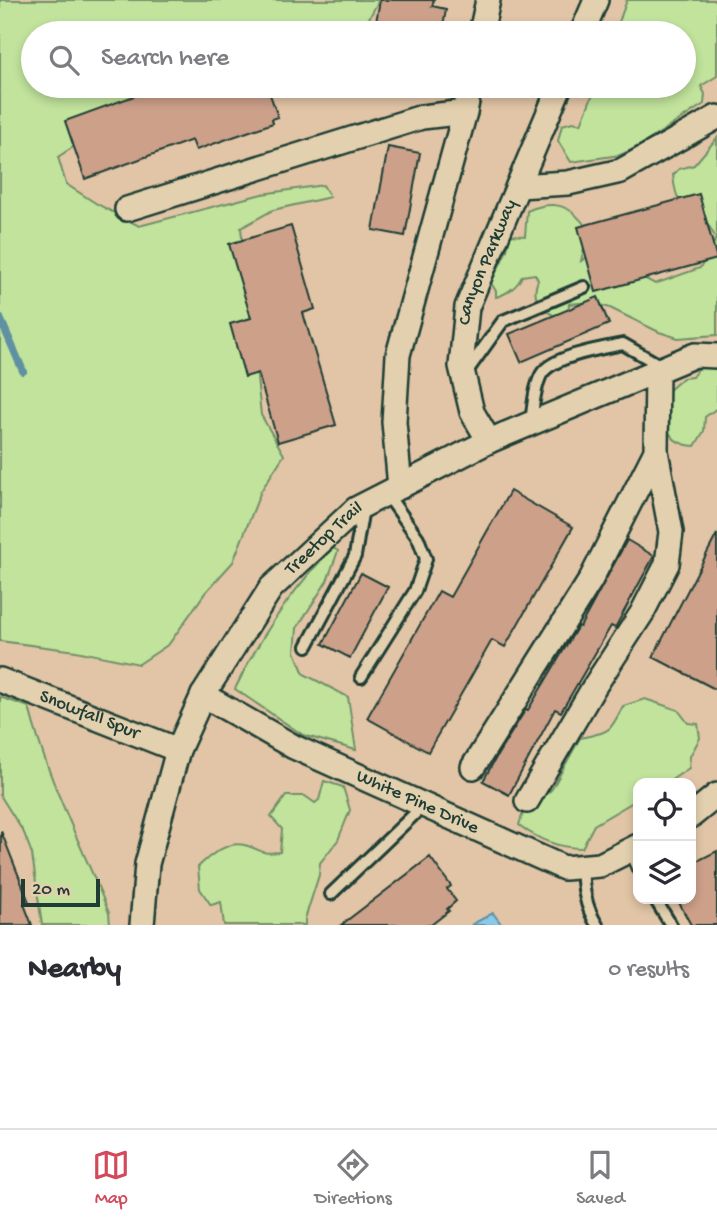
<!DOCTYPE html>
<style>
body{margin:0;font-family:"Gochi Hand",sans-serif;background:#f2f2f3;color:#2b2b33}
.controls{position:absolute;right:21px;bottom:21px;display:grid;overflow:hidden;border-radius:14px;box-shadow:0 4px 10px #0003}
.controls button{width:63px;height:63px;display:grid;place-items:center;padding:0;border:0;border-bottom:2px solid #e1e1e2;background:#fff;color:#2b2b33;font:35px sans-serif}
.scale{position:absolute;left:21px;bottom:18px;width:79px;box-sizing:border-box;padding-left:7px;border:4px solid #1f3d34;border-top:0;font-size:19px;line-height:24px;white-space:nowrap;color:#1f3d34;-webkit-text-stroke:5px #e3d0ae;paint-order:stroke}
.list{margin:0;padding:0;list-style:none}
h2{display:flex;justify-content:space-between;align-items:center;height:91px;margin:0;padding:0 28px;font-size:30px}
h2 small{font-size:23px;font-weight:400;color:#7c7c81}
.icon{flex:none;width:38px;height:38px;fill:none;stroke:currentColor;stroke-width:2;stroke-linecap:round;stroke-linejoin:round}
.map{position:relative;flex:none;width:717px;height:925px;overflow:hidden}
.search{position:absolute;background:#fff;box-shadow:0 4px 10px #0003;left:21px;right:21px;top:21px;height:77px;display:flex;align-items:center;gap:18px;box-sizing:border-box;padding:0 24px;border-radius:38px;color:#7c7c81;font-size:26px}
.sheet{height:203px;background:#fff}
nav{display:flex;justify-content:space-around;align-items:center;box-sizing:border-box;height:98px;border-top:2px solid #e1e1e2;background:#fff;font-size:19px;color:#7c7c81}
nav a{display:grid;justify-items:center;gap:4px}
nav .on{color:#d1495b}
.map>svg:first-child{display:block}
.green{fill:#c1e39c;stroke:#709068;stroke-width:2}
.water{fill:#8ac9eb;stroke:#5f91a2;stroke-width:2}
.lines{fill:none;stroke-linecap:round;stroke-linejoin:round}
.stream{stroke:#5f91a2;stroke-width:8}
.building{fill:#cda08a;stroke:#1f3d34;stroke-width:2}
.service-casing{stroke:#1f3d34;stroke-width:16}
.minor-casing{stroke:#1f3d34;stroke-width:28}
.service{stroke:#e3d0ae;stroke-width:10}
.minor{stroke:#e3d0ae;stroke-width:23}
.labels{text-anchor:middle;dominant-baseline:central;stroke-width:6;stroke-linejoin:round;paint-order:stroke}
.street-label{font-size:19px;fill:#1f3d34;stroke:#e3d0ae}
</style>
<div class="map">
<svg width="717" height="925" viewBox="0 0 717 925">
<rect width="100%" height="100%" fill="#e2c5a6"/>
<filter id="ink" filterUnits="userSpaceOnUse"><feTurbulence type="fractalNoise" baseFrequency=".0143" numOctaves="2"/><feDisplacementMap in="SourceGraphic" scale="14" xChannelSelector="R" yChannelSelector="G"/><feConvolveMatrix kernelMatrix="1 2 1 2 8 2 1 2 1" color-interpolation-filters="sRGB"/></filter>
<g filter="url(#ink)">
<path class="green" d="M0,0H379L361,33H33V86H143L120,116L58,157L66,184L97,204L139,226L262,194L323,185L330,197L273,210L241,228L261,415L284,455L261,491L233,562L205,593L169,644L139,664L76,651L0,641Z
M627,0H717V76L701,86L705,94L704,104L638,147L620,155L571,162L558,141L562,125L573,122L581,124L596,86H684V33H615Z
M717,138V335L678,338L659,332L610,308L592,302L569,304L568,315L563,320C545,312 529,302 538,280L535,274L522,276C518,286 507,294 496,297V291L491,283L507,250L510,235L525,236L527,211C555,199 572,205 588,230L581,261L595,252L655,284L700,268L709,254L716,238L706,221C682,216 675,198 673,175L679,169L694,165Z
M717,367V408L705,417L704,431L695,446C661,444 665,418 667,392L683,378L692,377L699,368Z
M333,548L338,551L327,581L297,628L295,652L304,674L348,697L356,750L303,735L235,689C260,637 292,589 333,548Z
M0,697L29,707C47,779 81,844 109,913L110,925H42L32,854L24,833L0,795Z
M645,699L678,710L688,723L698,724L700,738L690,756L689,768L667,783H638V799L594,825L582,848C558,848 537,839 519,825L527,801L549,792L552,789L580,738C610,731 609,734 623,706Z
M324,781L343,787L350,810L338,840L320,863L319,875L305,919V925H224L221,902L211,905L200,889L198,867C210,855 230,839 248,846C266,852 259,854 280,852L282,829L271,817L286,796H305L315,803L319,800Z"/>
<path class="water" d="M493,913L502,925H471Z"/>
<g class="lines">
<path class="stream" d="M0,318L23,371"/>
</g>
<path class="building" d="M380,0H434L432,6L446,9L442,33H374Z
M134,86H267L278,117L272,119L273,123L196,150L192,140L85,179L65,121L137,95Z
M388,147L420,153L405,236L373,230Z
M699,194L717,259L596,292L578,227Z
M291,226L315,309L303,313L336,425L278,442L258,373L245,377L230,324L251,318L229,244Z
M598,297L609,324L521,362L509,334Z
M510,491L573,527L505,647L492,640L428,752L367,718L439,591L450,597Z
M717,534V690L653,657Z
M627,540L654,556L615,628L611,626L561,712L555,709L509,795L483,781L498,754L526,709L528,710L578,626L580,627Z
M361,573L388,587L350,658L323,644Z
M1,831L29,902L24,904L32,925H0Z
M717,851V925H691L677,899H691V864Z
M430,857L451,886L447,889L456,901L447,909L449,911L431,925H341Z"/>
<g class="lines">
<g class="service-casing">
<path id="service" d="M465,374L503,321L584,287
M531,424C533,408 534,389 541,375C551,356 603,348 623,344L663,367
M307,646L355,556L363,508
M361,677L415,591L426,559L418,538L386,493
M631,850L638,869
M582,867C583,888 585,906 597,925
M331,894L424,805
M655,899L671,925"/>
</g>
<g class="minor-casing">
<g id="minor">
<path d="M481,33L488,0"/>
<path d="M582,33L596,0"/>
<path d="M465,112L470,86"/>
<path d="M518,186L568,183L621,171L717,117"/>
<path d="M127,209L422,117L465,112L398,355L394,422L400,487"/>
<path id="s1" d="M489,441L472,412L461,366L467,307L560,86"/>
<path id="s2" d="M0,680L178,750"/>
<path id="s3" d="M203,695L294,747L564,868L600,865L638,846"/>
<path d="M473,767L590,581L656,451L657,371"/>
<path d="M527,801L594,687L642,613L667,564L671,532L656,451"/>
<path d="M691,816L717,795"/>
<path id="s4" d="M142,925L147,864L178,750L203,695L271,588L356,509L489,441L695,355L717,356"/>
</g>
</g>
<use href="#service" class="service"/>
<use href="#minor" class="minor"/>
</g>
</g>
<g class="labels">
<g class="street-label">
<text stroke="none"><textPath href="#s1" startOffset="189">Canyon Parkway</textPath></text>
<text stroke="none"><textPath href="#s4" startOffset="439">Treetop Trail</textPath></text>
<text stroke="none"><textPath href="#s2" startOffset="96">Snowfall Spur</textPath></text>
<text stroke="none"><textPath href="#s3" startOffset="240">White Pine Drive</textPath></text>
</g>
</g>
</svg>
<div class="controls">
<button><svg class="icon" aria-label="locate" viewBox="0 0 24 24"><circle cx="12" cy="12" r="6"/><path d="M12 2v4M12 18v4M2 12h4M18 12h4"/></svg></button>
<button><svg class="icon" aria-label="layers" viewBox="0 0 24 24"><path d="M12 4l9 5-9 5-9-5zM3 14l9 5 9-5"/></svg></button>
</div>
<div class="scale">20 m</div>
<div class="search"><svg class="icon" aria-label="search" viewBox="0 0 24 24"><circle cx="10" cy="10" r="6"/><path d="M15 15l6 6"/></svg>Search here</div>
</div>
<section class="sheet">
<h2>Nearby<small>0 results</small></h2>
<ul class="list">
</ul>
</section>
<nav>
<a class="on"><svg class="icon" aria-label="map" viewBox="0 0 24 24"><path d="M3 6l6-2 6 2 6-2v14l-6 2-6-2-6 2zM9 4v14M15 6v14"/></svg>Map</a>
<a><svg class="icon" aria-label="directions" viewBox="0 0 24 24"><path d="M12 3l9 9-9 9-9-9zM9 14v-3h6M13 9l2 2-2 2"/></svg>Directions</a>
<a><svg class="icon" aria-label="saved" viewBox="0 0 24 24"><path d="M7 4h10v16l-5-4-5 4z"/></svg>Saved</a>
</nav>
